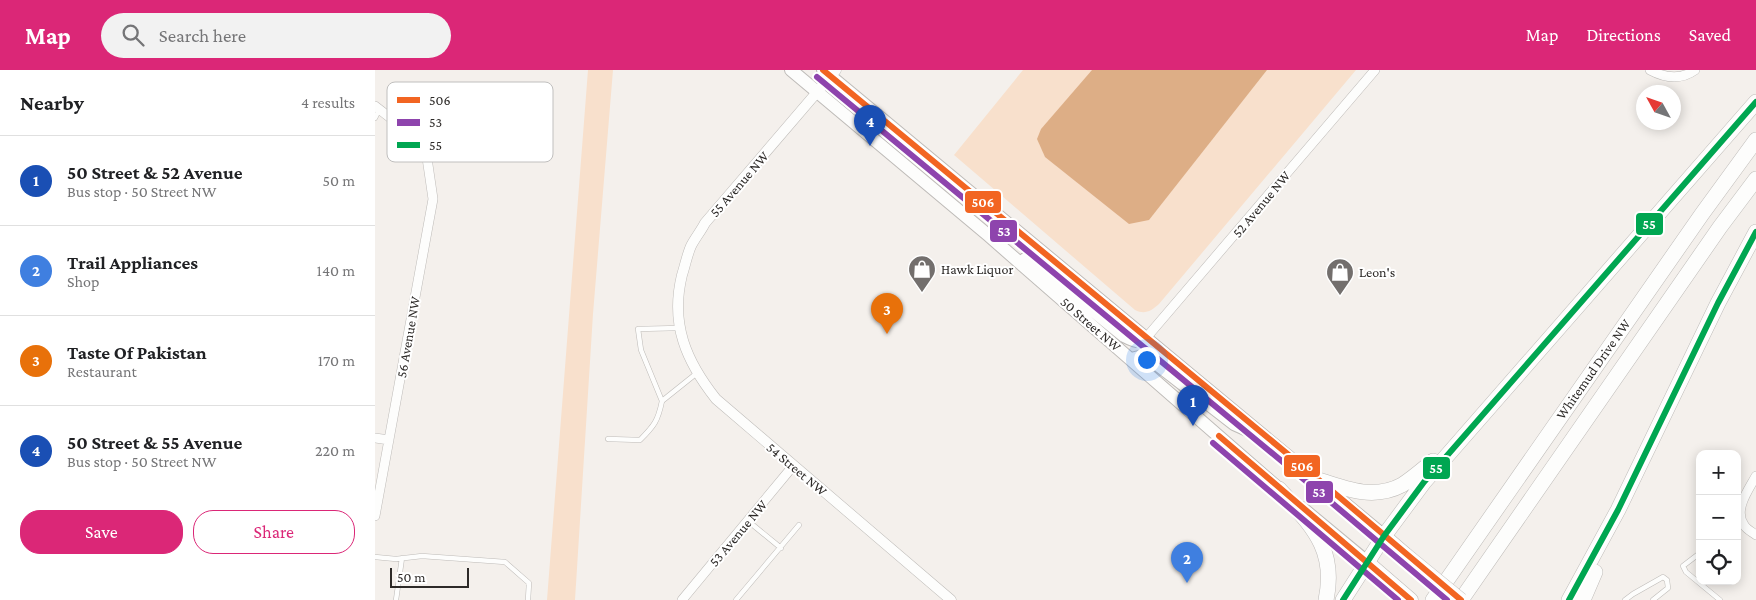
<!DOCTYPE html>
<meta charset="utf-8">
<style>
body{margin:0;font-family:"Crimson Pro",serif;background:#f2f2f2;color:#202124}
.controls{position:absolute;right:15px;bottom:15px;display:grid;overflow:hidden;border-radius:10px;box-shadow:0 2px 12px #0003}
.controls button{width:45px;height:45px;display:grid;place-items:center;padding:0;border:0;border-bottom:1px solid #e0e0e0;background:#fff;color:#202124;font:25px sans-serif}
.compass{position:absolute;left:1261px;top:15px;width:45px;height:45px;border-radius:50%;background:#fff;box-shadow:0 2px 12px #0003;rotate:310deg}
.scale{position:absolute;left:15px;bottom:12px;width:79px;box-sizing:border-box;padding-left:5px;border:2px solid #2d2a28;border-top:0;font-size:14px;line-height:18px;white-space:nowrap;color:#2d2a28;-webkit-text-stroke:4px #fff;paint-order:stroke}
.you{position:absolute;left:771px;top:289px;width:18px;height:18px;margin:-12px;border:4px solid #fff;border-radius:50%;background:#1a73e8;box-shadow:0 0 0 8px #1a73e833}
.badge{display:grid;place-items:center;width:32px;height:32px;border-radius:50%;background:#db2777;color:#fff;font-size:16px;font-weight:700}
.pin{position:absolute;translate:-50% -41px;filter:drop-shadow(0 1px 2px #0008)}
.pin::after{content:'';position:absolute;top:26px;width:18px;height:15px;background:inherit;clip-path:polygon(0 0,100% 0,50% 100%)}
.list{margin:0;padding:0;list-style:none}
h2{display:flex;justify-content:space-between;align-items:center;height:65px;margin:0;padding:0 20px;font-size:21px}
h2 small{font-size:16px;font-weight:400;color:#757577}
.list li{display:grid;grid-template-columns:32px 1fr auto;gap:15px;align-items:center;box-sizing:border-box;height:90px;padding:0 20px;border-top:1px solid #e0e0e0}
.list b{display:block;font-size:19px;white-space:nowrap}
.list p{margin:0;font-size:16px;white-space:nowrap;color:#757577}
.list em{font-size:16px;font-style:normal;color:#757577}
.actions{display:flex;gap:10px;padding:15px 20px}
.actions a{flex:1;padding:11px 0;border:1px solid #db2777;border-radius:20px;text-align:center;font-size:18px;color:#db2777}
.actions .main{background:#db2777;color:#fff}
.icon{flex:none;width:28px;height:28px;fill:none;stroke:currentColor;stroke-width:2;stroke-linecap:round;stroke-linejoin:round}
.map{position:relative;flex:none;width:1381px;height:530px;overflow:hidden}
header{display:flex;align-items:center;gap:30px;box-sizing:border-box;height:70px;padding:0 25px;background:#db2777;color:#fff}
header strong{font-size:24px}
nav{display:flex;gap:28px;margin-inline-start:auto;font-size:18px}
.search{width:350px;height:45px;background:#f2f2f2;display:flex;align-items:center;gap:12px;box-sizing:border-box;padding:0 18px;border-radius:28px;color:#757577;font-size:19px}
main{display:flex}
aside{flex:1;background:#fff}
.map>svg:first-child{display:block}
.green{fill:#f8e0cc}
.water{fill:#ddae86}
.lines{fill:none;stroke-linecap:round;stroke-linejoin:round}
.service-casing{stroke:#bebbb8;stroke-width:5.5}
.minor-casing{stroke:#bebbb8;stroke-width:10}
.tertiary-casing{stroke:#bebbb8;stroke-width:11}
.secondary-casing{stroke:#bebbb8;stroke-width:14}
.primary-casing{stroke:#bebbb8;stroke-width:15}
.motorway-casing{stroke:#bebbb8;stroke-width:16}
.service{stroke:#fdfdfc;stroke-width:4.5}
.minor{stroke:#fdfdfc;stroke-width:9}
.tertiary{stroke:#fdfdfc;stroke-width:10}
.secondary{stroke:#fdfdfc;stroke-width:12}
.primary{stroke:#fdfdfc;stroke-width:14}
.motorway{stroke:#fdfdfc;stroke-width:15}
.primary-bridge-casing{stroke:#bebbb8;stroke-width:15;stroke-linecap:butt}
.primary-bridge{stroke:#fdfdfc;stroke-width:14}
.bus-1-casing{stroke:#fff;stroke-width:10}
.bus-2-casing{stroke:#fff;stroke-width:10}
.bus-3-casing{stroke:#fff;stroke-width:10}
.bus-1{stroke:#f26522;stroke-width:6}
.bus-2{stroke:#8e44ad;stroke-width:6}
.bus-3{stroke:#00a651;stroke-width:6}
.labels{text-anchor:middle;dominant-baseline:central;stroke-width:4;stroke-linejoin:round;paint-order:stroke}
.street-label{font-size:14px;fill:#2d2a28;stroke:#fff}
.poi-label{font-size:14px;fill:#2d2a28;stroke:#fff;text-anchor:start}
.key{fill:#fff;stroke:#c0bfbe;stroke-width:1}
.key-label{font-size:14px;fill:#2d2a28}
.line-badge{stroke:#fff;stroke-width:2}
.badge-label{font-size:14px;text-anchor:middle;font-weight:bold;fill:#fff}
</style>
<header>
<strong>Map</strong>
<div class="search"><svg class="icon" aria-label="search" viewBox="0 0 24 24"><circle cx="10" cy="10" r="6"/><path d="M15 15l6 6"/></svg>Search here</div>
<nav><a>Map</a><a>Directions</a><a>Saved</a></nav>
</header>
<main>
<aside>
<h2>Nearby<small>4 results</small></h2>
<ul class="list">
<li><span class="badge" style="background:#1a4fb4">1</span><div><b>50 Street &amp; 52 Avenue</b><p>Bus stop · 50 Street NW</p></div><em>50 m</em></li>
<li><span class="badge" style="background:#3f7fe0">2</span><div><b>Trail Appliances</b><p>Shop</p></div><em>140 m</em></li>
<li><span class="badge" style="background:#e8710a">3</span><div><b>Taste Of Pakistan</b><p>Restaurant</p></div><em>170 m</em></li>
<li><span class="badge" style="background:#1a4fb4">4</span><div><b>50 Street &amp; 55 Avenue</b><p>Bus stop · 50 Street NW</p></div><em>220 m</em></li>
</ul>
<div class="actions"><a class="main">Save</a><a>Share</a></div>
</aside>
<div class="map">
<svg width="1381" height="530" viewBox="0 0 1381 530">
<rect width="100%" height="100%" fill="#f4f0ec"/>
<path class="green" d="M213,0H238L218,244L200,530H172Z
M648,0H981L784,234C776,241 770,245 760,240L579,85Z"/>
<path class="water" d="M717,0H892L774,150L754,154L670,87L662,69L666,59Z"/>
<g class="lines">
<g class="service-casing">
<path id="service" d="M0,48L4,40
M304,258L263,259L266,280L287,331L322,303
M233,369L265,370C279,356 283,351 287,331
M373,451L406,478
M1325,483L1308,496L1311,502L1345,530
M0,487L21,489L47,486L130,492L154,513L153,530
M21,530L27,488
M361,530L424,455
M1250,530L1258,524L1288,507L1292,510L1293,518L1278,530"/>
</g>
<g class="minor-casing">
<path id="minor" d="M1275,0C1290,8 1306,10 1320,0
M0,36L31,60L52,88L58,129L0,446
M771,268L1000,0
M0,368L14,370
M1381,406C1374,419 1358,440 1369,455C1371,459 1377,462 1381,465
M307,530L418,396"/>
</g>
<g class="tertiary-casing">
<path id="tertiary" d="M461,0L330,153C326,161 320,168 316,176C312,185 310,196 307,205C295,254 311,291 341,329L576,530"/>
</g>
<g class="secondary-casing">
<path id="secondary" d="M416,0L613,165L911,425
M448,0L1009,466
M650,189L672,203L749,266C757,270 763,274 771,268
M756,289L764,287L779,292L859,354L879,363
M927,438L992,492"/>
</g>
<g class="primary-casing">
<path id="primary" d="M1009,466L1031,485
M992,492L1036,530"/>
</g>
<g class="motorway-casing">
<path id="motorway" d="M944,410C971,419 999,430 1027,415C1038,408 1048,399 1058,391
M904,419C935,455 962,477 951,530
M968,530L1009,466L1049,412L1381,32
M1058,530L1327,144L1381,70
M1086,530L1345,157L1381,109
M1194,530L1243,440L1343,233L1381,162
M1208,530L1220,502"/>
</g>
<use href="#service" class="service"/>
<use href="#minor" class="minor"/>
<use href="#tertiary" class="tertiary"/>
<use href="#secondary" class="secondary"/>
<use href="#primary" class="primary"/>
<use href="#motorway" class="motorway"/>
<g class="primary-bridge-casing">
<path id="primary-bridge" d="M1031,485L1086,530"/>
</g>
<use href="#primary-bridge" class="primary-bridge"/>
<g class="bus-1-casing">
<path id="bus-1" d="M448,0L944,410L1086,530
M844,366L1036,530"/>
</g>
<g class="bus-2-casing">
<path id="bus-2" d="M442,7L938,417L1072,530
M838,373L1023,530"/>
</g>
<g class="bus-3-casing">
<path id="bus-3" d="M968,530L1009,466L1049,412L1381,32
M1194,530L1243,440L1343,233L1381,162"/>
</g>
<use href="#bus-1" class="bus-1"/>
<use href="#bus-2" class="bus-2"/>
<use href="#bus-3" class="bus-3"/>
</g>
<defs>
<g id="shop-pin" transform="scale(1.4375)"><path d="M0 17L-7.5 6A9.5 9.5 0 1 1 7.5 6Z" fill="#736f6d" stroke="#fff"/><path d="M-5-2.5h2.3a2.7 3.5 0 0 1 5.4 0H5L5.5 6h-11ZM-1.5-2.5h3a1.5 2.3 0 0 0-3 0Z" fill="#fff"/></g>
</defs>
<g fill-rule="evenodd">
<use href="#shop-pin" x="547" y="199"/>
<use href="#shop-pin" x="965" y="202"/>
</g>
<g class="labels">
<g class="street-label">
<text transform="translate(364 114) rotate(-49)">55 Avenue NW</text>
<text transform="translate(886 134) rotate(-50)">52 Avenue NW</text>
<text transform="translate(716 254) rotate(41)">50 Street NW</text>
<text transform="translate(33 267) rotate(-80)">56 Avenue NW</text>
<text transform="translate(1218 299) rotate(-55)">Whitemud Drive NW</text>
<text transform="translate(422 399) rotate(40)">54 Street NW</text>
<text transform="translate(363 463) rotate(-50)">53 Avenue NW</text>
</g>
<g class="poi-label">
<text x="566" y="199">Hawk Liquor</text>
<text x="984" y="202">Leon's</text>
</g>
</g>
<rect x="12" y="12" width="166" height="80" rx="8" class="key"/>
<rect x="22" y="27" width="23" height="6" fill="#f26522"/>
<rect x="22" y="49" width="23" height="7" fill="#8e44ad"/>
<rect x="22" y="72" width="23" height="6" fill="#00a651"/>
<g class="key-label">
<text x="54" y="35">506</text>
<text x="54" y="57">53</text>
<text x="54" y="80">55</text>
</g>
<g class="line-badge">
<rect x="589" y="120" width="38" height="24" rx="5" fill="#f26522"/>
<rect x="1260" y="142" width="29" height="24" rx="5" fill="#00a651"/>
<rect x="614" y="149" width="29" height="24" rx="5" fill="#8e44ad"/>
<rect x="908" y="384" width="38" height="24" rx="5" fill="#f26522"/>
<rect x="1047" y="386" width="29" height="24" rx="5" fill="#00a651"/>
<rect x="930" y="410" width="29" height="24" rx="5" fill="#8e44ad"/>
</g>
<g class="badge-label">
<text x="608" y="137">506</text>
<text x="1274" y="159">55</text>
<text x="629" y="166">53</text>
<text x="927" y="401">506</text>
<text x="1061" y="403">55</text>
<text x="944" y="427">53</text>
</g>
</svg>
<div class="controls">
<button>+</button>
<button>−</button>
<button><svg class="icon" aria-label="locate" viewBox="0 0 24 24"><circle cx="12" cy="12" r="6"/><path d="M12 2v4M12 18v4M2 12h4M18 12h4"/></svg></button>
</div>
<svg class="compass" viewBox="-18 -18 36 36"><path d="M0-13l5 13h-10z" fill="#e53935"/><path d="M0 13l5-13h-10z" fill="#757577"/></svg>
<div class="scale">50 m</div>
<div class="you"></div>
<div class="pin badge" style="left:818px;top:356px;background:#1a4fb4">1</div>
<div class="pin badge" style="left:812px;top:513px;background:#3f7fe0">2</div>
<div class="pin badge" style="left:512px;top:264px;background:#e8710a">3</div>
<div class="pin badge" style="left:495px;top:76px;background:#1a4fb4">4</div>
</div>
</main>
